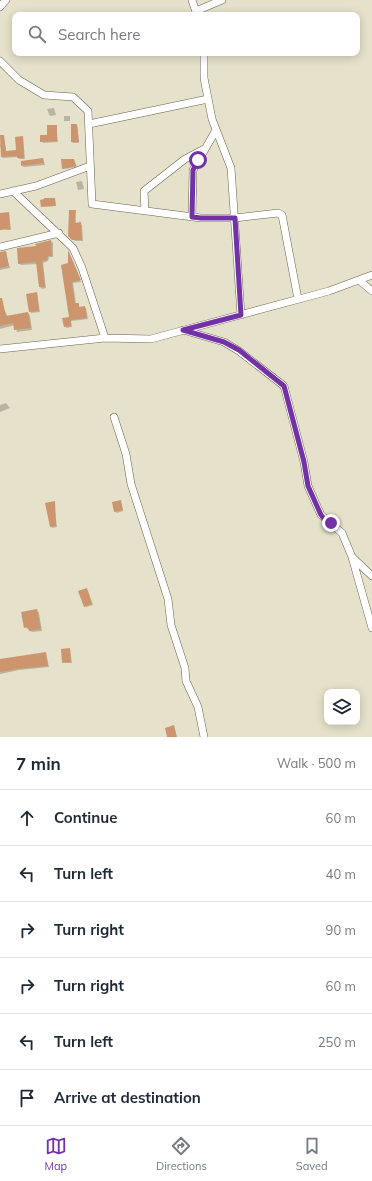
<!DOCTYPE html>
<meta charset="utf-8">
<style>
body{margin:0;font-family:Mulish,sans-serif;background:#f2f2f3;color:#1f2937}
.controls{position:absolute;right:12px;bottom:12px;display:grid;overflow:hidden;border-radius:8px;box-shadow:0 2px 10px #0003}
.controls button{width:36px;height:36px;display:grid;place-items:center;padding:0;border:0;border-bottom:1px solid #e0e1e3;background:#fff;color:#1f2937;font:20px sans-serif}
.stop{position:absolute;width:12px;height:12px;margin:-9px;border:3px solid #7431a6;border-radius:50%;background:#fff}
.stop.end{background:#7431a6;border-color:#fff;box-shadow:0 1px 4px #0008}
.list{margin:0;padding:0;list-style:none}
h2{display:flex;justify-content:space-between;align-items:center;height:52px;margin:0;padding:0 16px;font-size:17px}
h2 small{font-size:13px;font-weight:400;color:#747a83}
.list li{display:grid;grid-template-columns:26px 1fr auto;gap:12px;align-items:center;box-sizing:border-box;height:56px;padding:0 16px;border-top:1px solid #e0e1e3}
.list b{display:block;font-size:15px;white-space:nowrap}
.list em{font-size:13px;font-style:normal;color:#747a83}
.icon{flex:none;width:22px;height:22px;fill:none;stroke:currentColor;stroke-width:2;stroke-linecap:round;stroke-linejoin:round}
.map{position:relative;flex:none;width:372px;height:737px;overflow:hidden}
.search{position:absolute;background:#fff;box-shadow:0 2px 10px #0003;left:12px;right:12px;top:12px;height:44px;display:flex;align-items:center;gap:10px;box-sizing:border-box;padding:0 14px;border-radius:8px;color:#747a83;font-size:15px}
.sheet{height:388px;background:#fff}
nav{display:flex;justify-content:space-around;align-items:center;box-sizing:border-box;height:56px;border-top:1px solid #e0e1e3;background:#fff;font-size:11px;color:#747a83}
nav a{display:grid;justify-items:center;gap:2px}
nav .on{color:#7431a6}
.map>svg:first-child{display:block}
.shadow{fill:#0003}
.building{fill:#cc956d}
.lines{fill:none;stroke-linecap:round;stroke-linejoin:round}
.minor-casing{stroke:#67634f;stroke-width:8}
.minor{stroke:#fff;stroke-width:7}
.route{stroke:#7431a6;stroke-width:5}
</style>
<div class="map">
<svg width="372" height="737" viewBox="0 0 372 737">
<rect width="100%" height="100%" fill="#e5e1ca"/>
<path class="shadow" d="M54,108L56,115L50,116L47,109Z
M64,116H70V121H64Z
M77,125L79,143H73L72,142Z
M56,126L58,142L43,143L41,136H48Z
M23,137L25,159H19L18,157L3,158L2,157L1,147H0V144L6,147V152L17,151Z
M43,159L45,165L24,167L22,166Z
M74,160L77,167L64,169L63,168Z
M82,181L84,189L78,190L76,182Z
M75,211L76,224L82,225L83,241H75L69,235Z
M9,213L11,230H7L5,229Z
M51,241L53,243V257H49L48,261L43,263L46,288L42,289L40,287L37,264L21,265L19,263L37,247L36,245Z
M5,252L10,268L0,270V253Z
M69,252L81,282L73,283L76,304H78L80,308H86L88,319L71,321L72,327L66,328L65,326L70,318Z
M37,293L40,312L31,313L27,295Z
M4,309L8,317L28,313L30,316L32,330L17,332L15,325L0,329V310Z
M6,403L10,408L0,412V405Z
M120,501L123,511L117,513L115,511Z
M54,502L57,527L52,528L51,526Z
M88,591L93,605L86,607L85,606Z
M37,610L39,613L42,631L32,632L25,627Z
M70,649L72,663H65L63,662Z
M46,653L49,667L19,670L0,674V660Z"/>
<path class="building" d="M71,124H77L79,142H71Z
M47,125H57V141L40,142V135H47Z
M0,135H4L6,151L16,150L15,137L23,136L24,158H17V156L1,157Z
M43,158L44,163L21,166V161Z
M61,159H74L76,166L62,169Z
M44,198H55L56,206L41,207L40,200L44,199Z
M69,210H76L75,223L81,222L82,240H72L68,236Z
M9,212L10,229L0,230V213Z
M51,240L52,256H48L47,260L42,261L45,287H39L36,262L18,264L17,248L36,246L35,244Z
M68,250L81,280L72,282L75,303H79V307L85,306L87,318L71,320V326L64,327L62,318L69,317L61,265L68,263Z
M6,251L9,266L0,268V252Z
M37,292L39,311L29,312L26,294Z
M0,298H2L6,316L28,312L31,328L14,330L13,323L0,326Z
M121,500L123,510L114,512L112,502Z
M55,501L56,526L50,527L45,503Z
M87,588L92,604L84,607L78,591Z
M37,609L41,629L29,631L28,627L24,628L21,612Z
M70,648L71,662L62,663L61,649Z
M46,652L48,666L17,669L0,672V659Z
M174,725L177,737H167L165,728Z"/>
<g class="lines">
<g class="minor-casing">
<path id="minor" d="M192,0L197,15
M0,7L6,0
M196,11L222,0
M204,53V78L212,119L231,168L241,315
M0,61L19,80L44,95L73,97L88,111L92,204L201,218H235L278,213L282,215L298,299
M89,124L208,99
M13,191L73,248L82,268L105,338
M0,194L36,186L90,166
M145,211L144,191L185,159L204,149
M192,217L193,170L216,130
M0,247L59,233
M359,280L372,291
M183,330L224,342L239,351L284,386L304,462L308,486L321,515L342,533L352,557L372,628
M0,349L105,338L151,339L329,291L372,275
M114,417L126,454L131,484L168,599L171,625L185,668L186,681L198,707L204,737
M352,557L372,576"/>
</g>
<use href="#minor" class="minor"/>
</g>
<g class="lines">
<path class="route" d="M198,160L193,170L192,217L201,218H235L241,315L183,330L224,342L239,350L284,386L304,462L308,486L321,515L325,520L331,523"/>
</g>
</svg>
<div class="controls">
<button><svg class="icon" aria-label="layers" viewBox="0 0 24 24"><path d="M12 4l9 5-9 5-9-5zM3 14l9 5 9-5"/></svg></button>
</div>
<div class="stop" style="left:198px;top:160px"></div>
<div class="stop end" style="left:331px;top:523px"></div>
<div class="search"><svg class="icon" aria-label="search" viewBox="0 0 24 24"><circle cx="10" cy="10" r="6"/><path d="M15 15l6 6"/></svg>Search here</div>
</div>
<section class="sheet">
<h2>7 min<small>Walk · 500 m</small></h2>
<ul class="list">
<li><svg class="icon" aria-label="ahead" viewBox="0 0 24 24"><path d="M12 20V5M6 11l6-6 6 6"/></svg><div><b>Continue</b></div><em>60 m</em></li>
<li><svg class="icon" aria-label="left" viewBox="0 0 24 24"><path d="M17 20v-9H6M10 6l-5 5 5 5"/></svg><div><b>Turn left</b></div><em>40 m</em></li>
<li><svg class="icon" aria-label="right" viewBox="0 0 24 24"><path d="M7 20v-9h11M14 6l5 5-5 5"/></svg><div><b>Turn right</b></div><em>90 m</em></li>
<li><svg class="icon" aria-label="right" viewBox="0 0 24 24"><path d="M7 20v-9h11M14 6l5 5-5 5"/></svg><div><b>Turn right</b></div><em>60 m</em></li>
<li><svg class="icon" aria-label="left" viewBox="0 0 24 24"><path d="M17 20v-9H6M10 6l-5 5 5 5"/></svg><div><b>Turn left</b></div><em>250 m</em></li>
<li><svg class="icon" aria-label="arrive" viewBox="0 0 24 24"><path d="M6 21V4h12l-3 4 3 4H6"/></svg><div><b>Arrive at destination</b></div></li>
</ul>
</section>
<nav>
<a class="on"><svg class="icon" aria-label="map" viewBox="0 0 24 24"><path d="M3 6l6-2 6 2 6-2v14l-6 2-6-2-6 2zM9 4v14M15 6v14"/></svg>Map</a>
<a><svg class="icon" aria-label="directions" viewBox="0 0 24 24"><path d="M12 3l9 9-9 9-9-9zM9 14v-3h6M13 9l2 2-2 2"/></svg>Directions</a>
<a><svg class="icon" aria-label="saved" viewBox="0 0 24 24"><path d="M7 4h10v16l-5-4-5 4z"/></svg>Saved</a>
</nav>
